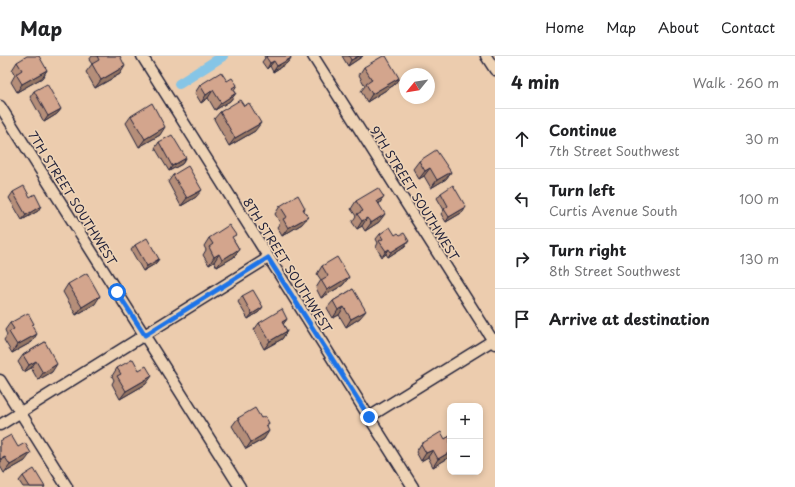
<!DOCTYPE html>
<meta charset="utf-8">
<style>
body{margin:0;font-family:"Playpen Sans",sans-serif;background:#f2f2f2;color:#202124}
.controls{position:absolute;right:12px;bottom:12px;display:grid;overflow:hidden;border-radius:8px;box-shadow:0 2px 6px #0003}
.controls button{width:36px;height:36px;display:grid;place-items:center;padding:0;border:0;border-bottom:1px solid #e0e0e0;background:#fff;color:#202124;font:20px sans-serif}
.compass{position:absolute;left:399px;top:12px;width:36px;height:36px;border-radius:50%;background:#fff;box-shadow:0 2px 6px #0003;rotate:240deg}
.stop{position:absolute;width:12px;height:12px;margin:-9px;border:3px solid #1a73e8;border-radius:50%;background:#fff}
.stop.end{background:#1a73e8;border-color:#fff;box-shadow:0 1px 4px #0008}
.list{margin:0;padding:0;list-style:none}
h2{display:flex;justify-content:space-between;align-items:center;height:52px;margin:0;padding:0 16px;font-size:17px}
h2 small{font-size:13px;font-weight:400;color:#757577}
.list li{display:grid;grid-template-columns:26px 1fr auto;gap:12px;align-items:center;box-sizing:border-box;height:60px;padding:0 16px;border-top:1px solid #e0e0e0}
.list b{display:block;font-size:15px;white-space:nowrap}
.list p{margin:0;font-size:13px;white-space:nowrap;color:#757577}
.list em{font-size:13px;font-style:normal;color:#757577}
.icon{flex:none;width:22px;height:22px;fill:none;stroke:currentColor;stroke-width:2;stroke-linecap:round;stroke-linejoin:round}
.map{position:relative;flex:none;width:495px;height:431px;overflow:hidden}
header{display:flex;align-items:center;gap:24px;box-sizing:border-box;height:56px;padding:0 20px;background:#fff;border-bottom:1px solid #e0e0e0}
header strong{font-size:19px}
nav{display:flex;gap:22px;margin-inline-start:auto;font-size:14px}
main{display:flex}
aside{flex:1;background:#fff}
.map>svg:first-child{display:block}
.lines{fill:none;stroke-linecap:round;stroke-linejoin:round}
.canal{stroke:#86c5e6;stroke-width:10}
.minor-casing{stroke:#22223b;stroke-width:13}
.minor{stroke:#eed3b5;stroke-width:10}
.wall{fill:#b58e79;stroke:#22223b}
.shaded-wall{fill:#947463;stroke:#22223b}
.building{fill:#d3a58d;stroke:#22223b}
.route{stroke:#1a73e8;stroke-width:5}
.labels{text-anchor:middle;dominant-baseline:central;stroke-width:3.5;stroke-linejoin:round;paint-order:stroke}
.street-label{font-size:12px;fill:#22223b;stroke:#eed3b5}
</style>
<header>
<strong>Map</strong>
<nav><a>Home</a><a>Map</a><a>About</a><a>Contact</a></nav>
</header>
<main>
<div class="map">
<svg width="495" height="431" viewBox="0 0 495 431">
<rect width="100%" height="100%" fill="#ecccae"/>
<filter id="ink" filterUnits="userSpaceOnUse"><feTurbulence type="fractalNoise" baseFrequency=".025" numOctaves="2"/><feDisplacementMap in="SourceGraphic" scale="8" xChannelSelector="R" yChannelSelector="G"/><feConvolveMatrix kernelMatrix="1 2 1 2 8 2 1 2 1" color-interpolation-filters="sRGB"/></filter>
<g filter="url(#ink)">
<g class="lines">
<path class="canal" d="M179,28L223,0"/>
<g class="minor-casing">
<path id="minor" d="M142,0L413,431
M313,0L495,288
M486,0L495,14
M0,50L240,431
M0,324L67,431
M369,361L495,283
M0,369L268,202"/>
</g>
<use href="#minor" class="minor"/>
</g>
<path class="wall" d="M92,0H120V18L95,32L86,16L92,8L89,4Z
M264,0H290L291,2L287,7L273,16L270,10L267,13L262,6L265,2Z
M342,0H363L348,10Z
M17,6L47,14L42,22L17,36L11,26L15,19L12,14Z
M364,11L399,22L394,29L367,46L361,35L365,30L359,19Z
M227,25L237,29L234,34L236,37L230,45L215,54L208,42L201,47L195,37L200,29Z
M34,35L61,53L57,58L44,66L30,41Z
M220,56L255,75L229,90L214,63Z
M131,60L160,79L139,91L126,67Z
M159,86L186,102L182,108L169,115L155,92Z
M419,105L451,116L446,123L431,132L424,120L419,123L413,113Z
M173,119L196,141L181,150L168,126Z
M13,136L38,155L22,164L9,142Z
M441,137L463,156L446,166L441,158L444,154L437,142Z
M384,141L379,148V166L365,175L362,170L357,173L352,166L356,160L351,153L356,145Z
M280,150L305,152L304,154L302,168L282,180L277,171L280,167L275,158Z
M380,178L395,179L405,190L388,201L386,198L382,201L376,191L378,187L376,183Z
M209,182L233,183L239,193L234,201L217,211L214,206L209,209L203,199L206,194L204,190Z
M135,189L159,203L155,208L143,215L131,194Z
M322,210L349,221L343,229L321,242L316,232L321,224L317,218Z
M68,228L95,248L76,259L63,236Z
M353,233L360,262L346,271L339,259L333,262L327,252L333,245Z
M242,240L259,256L248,263L238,246Z
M287,263L283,268L287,275L282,283L264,293L254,274L259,267Z
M10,267L34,268L32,270V286L12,297L4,284L7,279L5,274Z
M45,286L52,316L38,324L31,312L24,316L18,306L23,299Z
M117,312L139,314L146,328L120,343L112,328L114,324L112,320Z
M238,362H261L269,367L267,371L264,383L246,393L232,370Z
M450,380V401L433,411L428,401L421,405L416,396L421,388L445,383Z
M0,385L25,405L4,417L0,410Z
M23,420L45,431H23L19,425Z"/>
<path class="shaded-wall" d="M359,0H363L348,10L351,4Z
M291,2L287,7L273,16L277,10Z
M274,5L270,10L267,13L270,7Z
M125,10L120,18L95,32L101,24Z
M47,14L42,22L17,36L22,28Z
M399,22L394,29L367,46L372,38Z
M213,34L208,42L201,47L206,39Z
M236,37L230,45L215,54L221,47Z
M61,53L57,58L44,66L48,60Z
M261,67L255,75L229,90L235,82Z
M165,71L160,79L139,91L145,83Z
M186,102L182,108L169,115L172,110Z
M430,112L424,120L419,123L425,115Z
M451,116L446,123L431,132L437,124Z
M202,134L196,141L181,150L187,142Z
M384,141L378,149L377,145Z
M41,150L38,155L22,164L26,159Z
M466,151L463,156L446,166L449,161Z
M385,158L379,166L365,175L371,167Z
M308,161L302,168L282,180L288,172Z
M367,162L362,170L357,173L362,165Z
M409,185L405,190L388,201L391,196Z
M239,193L234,201L217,211L222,204Z
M389,193L386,198L382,201L386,195Z
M219,198L214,206L209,209L214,201Z
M159,203L155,208L143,215L147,210Z
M349,221L343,229L321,242L327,234Z
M100,240L95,248L76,259L82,251Z
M263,251L259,256L248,263L252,258Z
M344,251L339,259L333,262L338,254Z
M366,255L360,262L346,271L351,263Z
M287,263L282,270V266Z
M287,275L282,283L264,293L270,285Z
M37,278L32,286L12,297L17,289Z
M36,305L31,312L24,316L29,309Z
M57,308L52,316L38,324L43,317Z
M152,320L146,328L120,343L126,335Z
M269,375L264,383L246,393L251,386Z
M433,394L428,401L421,405L426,397Z
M450,396V401L433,411L438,403Z
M31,397L25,405L4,417L10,409Z
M5,401L0,407V404Z"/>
<path class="building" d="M27,0H39L47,14L22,28L16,18L22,14L17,6Z
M97,0H120L125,10L101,24L92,8L99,4Z
M267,0H290L291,2L277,10L274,5L270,7L266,1Z
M349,0H359L351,4Z
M383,0H386L399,22L372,38L366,28L372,24L364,11Z
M221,16L227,25L232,22L237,29L232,32L236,37L221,47L213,34L206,39L200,29Z
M47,28L61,53L48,60L34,35Z
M240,44L244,50L249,47L261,67L235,82L220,56Z
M152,47L165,71L145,83L131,60Z
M172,79L186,102L172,110L159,86Z
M436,94L451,116L437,124L430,112L425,115L419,105Z
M188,110L202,134L187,142L173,119Z
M453,129L466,151L449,161L444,153L448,150L441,137Z
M24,130L30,141L35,138L41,150L26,159L13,136Z
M378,132L384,141L377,145L385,158L371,167L367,162L362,165L357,158L363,155L356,145Z
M298,139L305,152L303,153L308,161L288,172L283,163L287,161L280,150Z
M229,169L236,179L232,181L239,193L222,204L219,198L214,201L209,191L213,188L209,182Z
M390,171L395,179L398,177L400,179L404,177L409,185L391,196L389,193L386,195L379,185L383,183L380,178Z
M147,182L159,203L147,210L135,189Z
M337,201L349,221L327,234L321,224L328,220L322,210Z
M87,217L100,240L82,251L68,228Z
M353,233L366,255L351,263L344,251L338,254L333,245Z
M253,234L263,251L252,258L242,240Z
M282,253L287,263L282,266L287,275L270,285L259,267Z
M28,257L34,268L32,269L37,278L17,289L9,276L14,273L10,267Z
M45,286L57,308L43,317L36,305L29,309L23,299Z
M133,303L139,314L146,310L152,320L126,335L117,320L121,318L117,312Z
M255,352L261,362L265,360L269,367L266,369L269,375L251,386L238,362Z
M441,376L445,383L450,380V396L438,403L433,394L426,397L421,388Z
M11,379L18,391L25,387L31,397L10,409L5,401L1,403L0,402V385Z
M34,413L45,431H30L23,420Z"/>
</g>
<g class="lines" filter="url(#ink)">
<path class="route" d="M117,236L145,279L268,202L369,361"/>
</g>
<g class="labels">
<g class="street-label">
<text transform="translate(415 137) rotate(58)">9TH STREET SOUTHWEST</text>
<text transform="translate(73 142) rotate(58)">7TH STREET SOUTHWEST</text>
<text transform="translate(288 209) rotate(58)">8TH STREET SOUTHWEST</text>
</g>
</g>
</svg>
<div class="controls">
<button>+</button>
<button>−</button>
</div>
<svg class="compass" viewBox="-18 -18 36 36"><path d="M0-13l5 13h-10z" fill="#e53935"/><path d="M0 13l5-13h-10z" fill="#757577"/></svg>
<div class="stop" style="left:117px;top:236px"></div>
<div class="stop end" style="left:369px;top:361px"></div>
</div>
<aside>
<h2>4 min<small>Walk · 260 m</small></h2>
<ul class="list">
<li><svg class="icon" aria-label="ahead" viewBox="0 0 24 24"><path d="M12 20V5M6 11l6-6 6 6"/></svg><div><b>Continue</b><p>7th Street Southwest</p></div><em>30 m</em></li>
<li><svg class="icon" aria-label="left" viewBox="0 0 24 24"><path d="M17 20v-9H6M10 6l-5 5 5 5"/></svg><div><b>Turn left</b><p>Curtis Avenue South</p></div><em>100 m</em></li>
<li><svg class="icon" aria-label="right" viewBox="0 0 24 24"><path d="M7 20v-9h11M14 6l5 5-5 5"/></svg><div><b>Turn right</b><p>8th Street Southwest</p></div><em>130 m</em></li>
<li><svg class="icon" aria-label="arrive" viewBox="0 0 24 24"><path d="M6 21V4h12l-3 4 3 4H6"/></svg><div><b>Arrive at destination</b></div></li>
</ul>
</aside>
</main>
